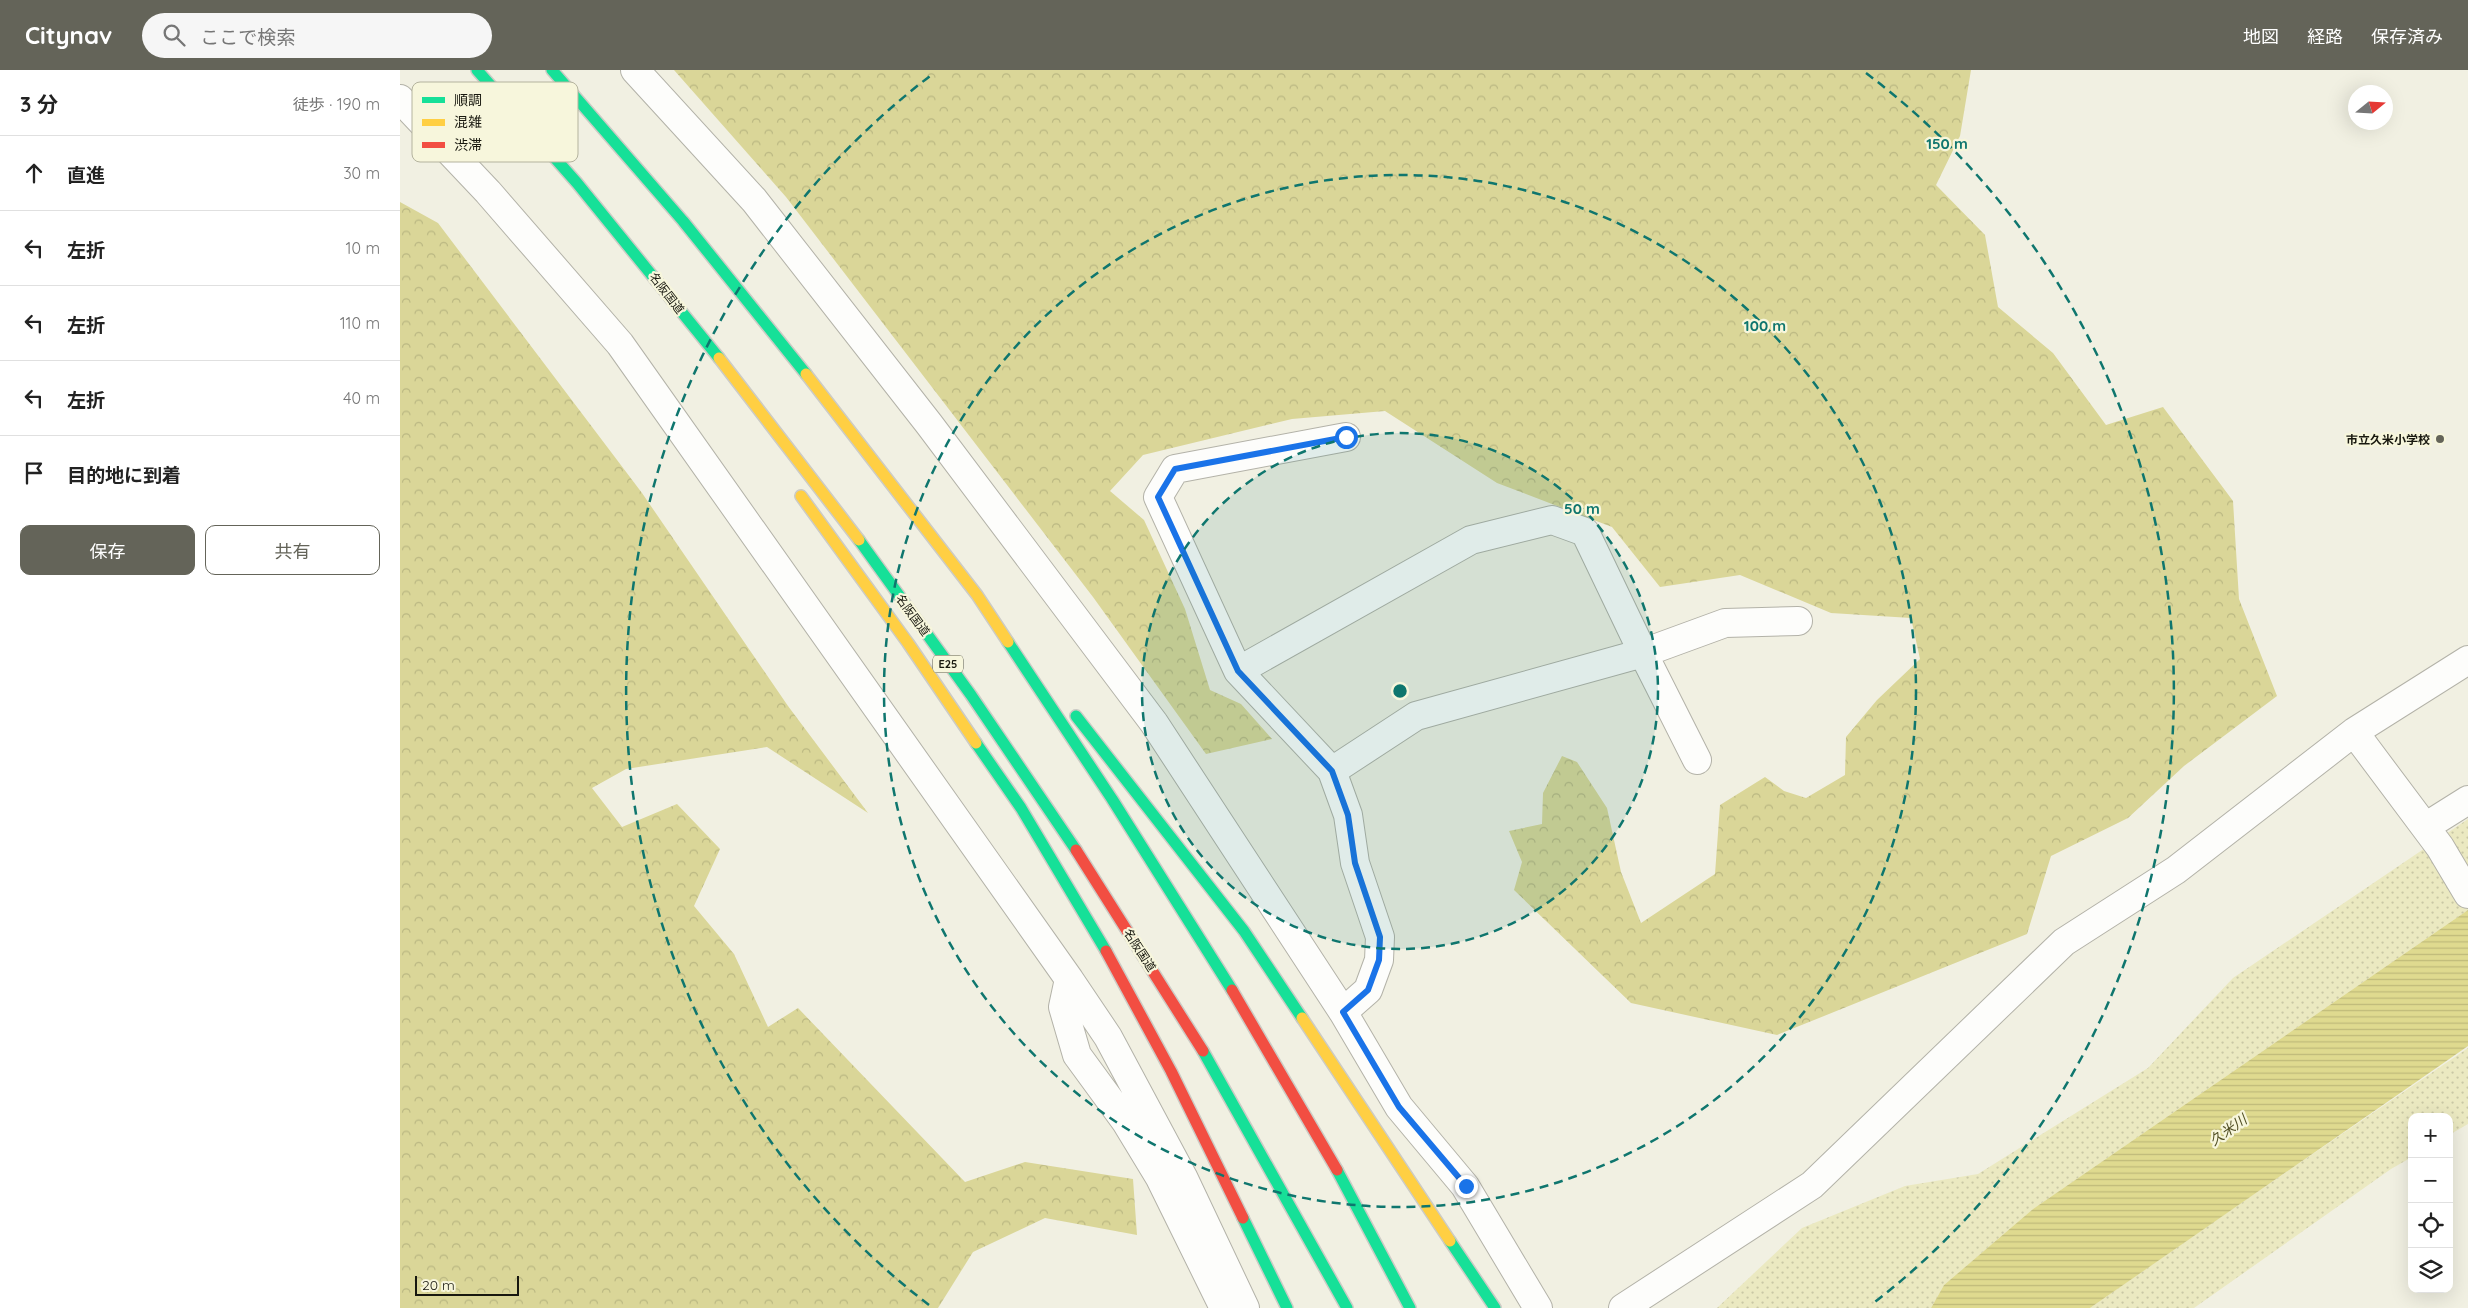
<!DOCTYPE html>
<html lang="ja">
<meta charset="utf-8">
<style>
body{margin:0;font-family:Quicksand,"Noto Sans JP",sans-serif;background:#f6f6f6;color:#222}
.controls{position:absolute;right:15px;bottom:15px;display:grid;overflow:hidden;border-radius:10px;box-shadow:0 5px 20px #0002}
.controls button{width:45px;height:45px;display:grid;place-items:center;padding:0;border:0;border-bottom:1px solid #e0e0e0;background:#fff;color:#222;font:25px sans-serif}
.compass{position:absolute;left:1948px;top:15px;width:45px;height:45px;border-radius:50%;background:#fff;box-shadow:0 5px 20px #0002;rotate:72deg}
.scale{position:absolute;left:15px;bottom:12px;width:104px;box-sizing:border-box;padding-left:5px;border:2px solid #18180f;border-top:0;font-size:14px;line-height:18px;white-space:nowrap;color:#18180f;-webkit-text-stroke:4px #f7f6dc;paint-order:stroke}
.stop{position:absolute;width:15px;height:15px;margin:-11px;border:4px solid #1a73e8;border-radius:50%;background:#fff}
.stop.end{background:#1a73e8;border-color:#fff;box-shadow:0 1px 5px #0008}
.list{margin:0;padding:0;list-style:none}
h2{display:flex;justify-content:space-between;align-items:center;height:65px;margin:0;padding:0 20px;font-size:21px}
h2 small{font-size:16px;font-weight:400;color:#767676}
.list li{display:grid;grid-template-columns:32px 1fr auto;gap:15px;align-items:center;box-sizing:border-box;height:75px;padding:0 20px;border-top:1px solid #e0e0e0}
.list b{display:block;font-size:19px;white-space:nowrap}
.list em{font-size:16px;font-style:normal;color:#767676}
.actions{display:flex;gap:10px;padding:15px 20px}
.actions a{flex:1;padding:11px 0;border:1px solid #646459;border-radius:10px;text-align:center;font-size:18px;color:#646459}
.actions .main{background:#646459;color:#fff}
.icon{flex:none;width:28px;height:28px;fill:none;stroke:currentColor;stroke-width:2;stroke-linecap:round;stroke-linejoin:round}
.map{position:relative;flex:none;width:2068px;height:1238px;overflow:hidden}
header{display:flex;align-items:center;gap:30px;box-sizing:border-box;height:70px;padding:0 25px;background:#646459;color:#fff}
header strong{font-size:24px}
nav{display:flex;gap:28px;margin-inline-start:auto;font-size:18px}
.search{width:350px;height:45px;background:#f6f6f6;display:flex;align-items:center;gap:12px;box-sizing:border-box;padding:0 18px;border-radius:28px;color:#767676;font-size:19px}
main{display:flex}
aside{flex:1;background:#fff}
.map>svg:first-child{display:block}
.grass{fill:url(#grass-dots)}
.forest{fill:url(#forest-crowns)}
.water{fill:url(#water-rules)}
.lines{fill:none;stroke-linecap:round;stroke-linejoin:round}
.street-casing{stroke:#b3b2a8;stroke-width:30}
.fast-casing{stroke:#cccbc5;stroke-width:14}
.slow-casing{stroke:#cccbc5;stroke-width:14}
.jam-casing{stroke:#cccbc5;stroke-width:14}
.street{stroke:#fdfdfb;stroke-width:28}
.fast{stroke:#16e098;stroke-width:11}
.slow{stroke:#ffcf43;stroke-width:11}
.jam{stroke:#f24e42;stroke-width:11}
.route{stroke:#1a73e8;stroke-width:6}
.ring{fill:none;stroke:#0f766e;stroke-width:2.5;stroke-dasharray:9 6}
.poi-dot{fill:#646459;stroke:#f7f6dc;stroke-width:2}
.labels{text-anchor:middle;dominant-baseline:central;stroke-width:4.5;stroke-linejoin:round;paint-order:stroke}
.shield{fill:#f7f6dc;stroke:#5b5b4c;stroke-width:1}
.shield-label{font-size:11px;font-weight:bold;fill:#18180f}
.street-label{font-size:12px;fill:#18180f;stroke:#f7f6dc}
.poi-label{font-size:12px;font-weight:bold;fill:#18180f;stroke:#f7f6dc;text-anchor:end}
.water-label{font-size:14px;font-style:italic;fill:#504e23;stroke:#f7f6dc}
.key{fill:#f7f6dc;stroke:#b4b39e;stroke-width:1}
.key-label{font-size:14px;fill:#18180f}
.centre{fill:#0f766e;stroke:#f7f6dc;stroke-width:2.5}
.ring-label{font-size:15px;text-anchor:middle;font-weight:bold;fill:#0f766e;stroke:#f7f6dc;stroke-width:4.5;stroke-linejoin:round;paint-order:stroke}
</style>
<header>
<strong>Citynav</strong>
<div class="search"><svg class="icon" aria-label="search" viewBox="0 0 24 24"><circle cx="10" cy="10" r="6"/><path d="M15 15l6 6"/></svg>ここで検索</div>
<nav><a>地図</a><a>経路</a><a>保存済み</a></nav>
</header>
<main>
<aside>
<h2>3 分<small>徒歩 · 190 m</small></h2>
<ul class="list">
<li><svg class="icon" aria-label="ahead" viewBox="0 0 24 24"><path d="M12 20V5M6 11l6-6 6 6"/></svg><div><b>直進</b></div><em>30 m</em></li>
<li><svg class="icon" aria-label="left" viewBox="0 0 24 24"><path d="M17 20v-9H6M10 6l-5 5 5 5"/></svg><div><b>左折</b></div><em>10 m</em></li>
<li><svg class="icon" aria-label="left" viewBox="0 0 24 24"><path d="M17 20v-9H6M10 6l-5 5 5 5"/></svg><div><b>左折</b></div><em>110 m</em></li>
<li><svg class="icon" aria-label="left" viewBox="0 0 24 24"><path d="M17 20v-9H6M10 6l-5 5 5 5"/></svg><div><b>左折</b></div><em>40 m</em></li>
<li><svg class="icon" aria-label="arrive" viewBox="0 0 24 24"><path d="M6 21V4h12l-3 4 3 4H6"/></svg><div><b>目的地に到着</b></div></li>
</ul>
<div class="actions"><a class="main">保存</a><a>共有</a></div>
</aside>
<div class="map">
<svg width="2068" height="1238" viewBox="0 0 2068 1238">
<defs>
<pattern id="grass-dots" width="8" height="8" patternUnits="userSpaceOnUse" patternTransform="scale(1.25)"><rect width="8" height="8" fill="#ebe9c1"/><path d="M2 2h.1M6 6h.1" fill="none" stroke="#c9c7a5" stroke-width="1.8" stroke-linecap="round"/></pattern>
<pattern id="forest-crowns" width="20" height="18" patternUnits="userSpaceOnUse" patternTransform="scale(1.25)"><rect width="20" height="18" fill="#dad698"/><path d="M2 6a3 3 0 1 1 6 0M12 15a3 3 0 1 1 6 0" fill="none" stroke="#bab782"/></pattern>
<pattern id="water-rules" width="6" height="5" patternUnits="userSpaceOnUse" patternTransform="scale(1.25)"><rect width="6" height="5" fill="#dfda8f"/><path d="M0 2.5h6" fill="none" stroke="#bfba7a"/></pattern>
</defs>
<rect width="100%" height="100%" fill="#f1f0e2"/>
<path class="grass" d="M2068,749V840L1633,1139L1544,1215L1531,1238H1317L1402,1158L1505,1116L1578,1104L1748,998L1833,908Z
M2068,978V1054L2049,1065V1047H2012V1087L1991,1099L1794,1238H1690L1800,1161Z"/>
<path class="forest" d="M274,0H1571L1560,66L1536,115L1585,165L1598,237L1653,283L1706,355L1763,337L1833,431L1839,529L1877,626L1784,696L1728,748L1651,786L1627,864L1377,965L1231,933L1114,820L1122,792L1109,761L1142,754L1143,723L1162,686L1177,692L1207,738L1221,802L1241,853L1315,804L1320,735L1365,707L1384,721L1406,728L1445,705L1446,667L1477,630L1520,589L1511,548L1431,543L1340,505L1260,517L1212,457L1097,413L985,341L892,349L743,385L710,421L744,450L785,539L810,620L841,634L872,669L806,684L693,527L386,127Z
M0,132L38,153L242,423L388,636L468,743L367,677L226,699L192,718L222,757L277,734L320,779L294,836L334,884L368,957L398,938L565,1112L625,1092L733,1109L737,1165L645,1148L573,1182L538,1238H0Z"/>
<path class="water" d="M2068,840V976L1690,1238H1531L1544,1215L1633,1139Z"/>
<g class="lines">
<g class="street-casing">
<path id="street" d="M235,0L354,130L529,354L754,653L943,942L999,1037L1065,1116L1138,1238
M0,29L88,122L220,274L669,909L708,967L783,1107L845,1238
M838,601L1071,470L1152,450L1185,462L1243,583L1016,646L932,701
M1954,662L2040,777L2068,824
M1297,690L1243,583L1325,553L1398,551
M2025,757L2068,730
M669,909L663,937L677,985L726,1052L760,1108L824,1238
M943,942L968,920L979,890L980,867L955,793L948,745L932,701L838,601L758,427L775,399L946,367
M1223,1238L1412,1115L1664,872L1776,800L1954,662L2068,590"/>
</g>
<g class="fast-casing">
<path id="fast" d="M77,0L177,113L319,288
M152,0L283,151L406,304
M459,470L571,625L676,780
M608,572L712,729L832,920
M676,646L844,861L902,948
M576,673L621,738L706,881
M803,981L947,1238
M937,1100L1010,1238
M843,1148L887,1238
M1050,1171L1095,1238"/>
</g>
<g class="slow-casing">
<path id="slow" d="M319,288L459,470
M406,304L577,525L608,572
M401,426L508,573L576,673
M902,948L1050,1171"/>
</g>
<g class="jam-casing">
<path id="jam" d="M676,780L803,981
M706,881L771,1001L843,1148
M832,920L937,1100"/>
</g>
<use href="#street" class="street"/>
<use href="#fast" class="fast"/>
<use href="#slow" class="slow"/>
<use href="#jam" class="jam"/>
</g>
<g class="lines">
<path class="route" d="M946,367L775,399L758,427L838,601L932,701L948,745L955,793L980,867L979,890L968,920L943,942L999,1037L1066,1116"/>
</g>
<circle cx="1000" cy="621" r="258" fill="#0f766e" fill-opacity=".12"/>
<g class="ring">
<circle cx="1000" cy="621" r="258"/>
<circle cx="1000" cy="621" r="516"/>
<path d="M529 1235A774 774 0 0 1 534 3M1466 3A774 774 0 0 1 1471 1235"/>
</g>
<circle class="poi-dot" cx="2040" cy="369" r="5"/>
<g class="labels">
<rect class="shield" x="533" y="585.5" width="30" height="17" rx="4"/>
<g class="shield-label">
<text x="548" y="594">E25</text>
</g>
<g class="street-label">
<text transform="translate(267 223) rotate(52)">名阪国道</text>
<text transform="translate(513 545) rotate(54)">名阪国道</text>
<text transform="translate(740 880) rotate(57)">名阪国道</text>
</g>
<g class="poi-label">
<text x="2030" y="369">市立久米小学校</text>
</g>
<g class="water-label">
<text transform="translate(1828 1060) rotate(-35)">久米川</text>
</g>
</g>
<rect x="12" y="12" width="166" height="80" rx="8" class="key"/>
<rect x="22" y="27" width="23" height="6" fill="#16e098"/>
<rect x="22" y="49" width="23" height="7" fill="#ffcf43"/>
<rect x="22" y="72" width="23" height="6" fill="#f24e42"/>
<g class="key-label">
<text x="54" y="35">順調</text>
<text x="54" y="57">混雑</text>
<text x="54" y="80">渋滞</text>
</g>
<circle cx="1000" cy="621" r="8" class="centre"/>
<g class="ring-label">
<text x="1547" y="79">150 m</text>
<text x="1365" y="261">100 m</text>
<text x="1182" y="444">50 m</text>
</g>
</svg>
<div class="controls">
<button>+</button>
<button>−</button>
<button><svg class="icon" aria-label="locate" viewBox="0 0 24 24"><circle cx="12" cy="12" r="6"/><path d="M12 2v4M12 18v4M2 12h4M18 12h4"/></svg></button>
<button><svg class="icon" aria-label="layers" viewBox="0 0 24 24"><path d="M12 4l9 5-9 5-9-5zM3 14l9 5 9-5"/></svg></button>
</div>
<svg class="compass" viewBox="-18 -18 36 36"><path d="M0-13l5 13h-10z" fill="#e53935"/><path d="M0 13l5-13h-10z" fill="#767676"/></svg>
<div class="scale">20 m</div>
<div class="stop" style="left:946px;top:367px"></div>
<div class="stop end" style="left:1066px;top:1116px"></div>
</div>
</main>
